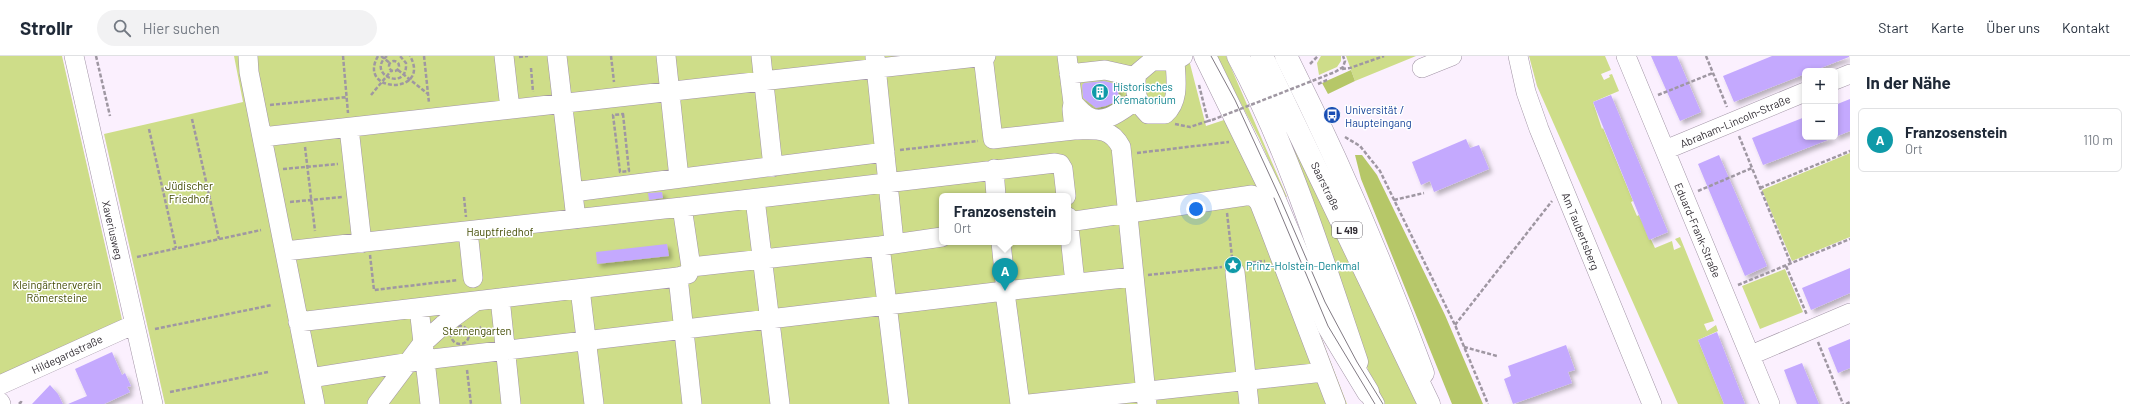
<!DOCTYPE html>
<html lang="de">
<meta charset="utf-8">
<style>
body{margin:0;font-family:Barlow,sans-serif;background:#f2f2f3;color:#1f2937}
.controls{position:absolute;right:12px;top:12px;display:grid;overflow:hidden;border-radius:6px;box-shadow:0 2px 6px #0003}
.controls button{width:36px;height:36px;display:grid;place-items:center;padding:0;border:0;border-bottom:1px solid #e0e1e3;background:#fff;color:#1f2937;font:20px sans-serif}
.you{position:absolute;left:1196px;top:153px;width:14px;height:14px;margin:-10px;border:3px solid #fff;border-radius:50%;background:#1a73e8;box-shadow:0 0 0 6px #1a73e833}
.badge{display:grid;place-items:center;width:26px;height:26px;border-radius:50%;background:#db2777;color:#fff;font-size:13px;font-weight:700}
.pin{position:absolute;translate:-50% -33px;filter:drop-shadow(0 1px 2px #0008)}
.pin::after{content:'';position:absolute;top:21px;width:14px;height:12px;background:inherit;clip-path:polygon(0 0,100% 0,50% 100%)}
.popup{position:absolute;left:939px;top:137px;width:132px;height:52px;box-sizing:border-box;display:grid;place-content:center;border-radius:6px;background:#fff;filter:drop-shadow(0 1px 3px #0005);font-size:13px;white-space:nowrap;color:#747a83}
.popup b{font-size:15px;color:#1f2937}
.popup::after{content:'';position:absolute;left:50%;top:100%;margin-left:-8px;border:8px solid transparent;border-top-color:#fff}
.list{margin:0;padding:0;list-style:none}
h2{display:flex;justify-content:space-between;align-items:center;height:52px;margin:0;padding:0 16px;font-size:17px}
h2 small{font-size:13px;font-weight:400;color:#747a83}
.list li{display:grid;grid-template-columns:26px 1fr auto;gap:12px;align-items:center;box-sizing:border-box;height:64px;margin:0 8px 8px;padding:0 8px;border:1px solid #e0e1e3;border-radius:6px}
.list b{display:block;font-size:15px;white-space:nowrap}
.list p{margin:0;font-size:13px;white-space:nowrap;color:#747a83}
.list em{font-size:13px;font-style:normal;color:#747a83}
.icon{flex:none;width:22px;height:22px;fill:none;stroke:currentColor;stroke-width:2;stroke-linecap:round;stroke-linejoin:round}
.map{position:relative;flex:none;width:1850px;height:348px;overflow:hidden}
header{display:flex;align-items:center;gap:24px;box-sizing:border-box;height:56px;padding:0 20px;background:#fff;border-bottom:1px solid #e0e1e3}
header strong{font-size:19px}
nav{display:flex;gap:22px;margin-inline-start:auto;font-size:14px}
.search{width:280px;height:36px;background:#f2f2f3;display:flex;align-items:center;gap:10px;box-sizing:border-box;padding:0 14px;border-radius:22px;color:#747a83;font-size:15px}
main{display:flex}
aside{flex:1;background:#fff}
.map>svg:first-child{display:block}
.green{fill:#cedd89;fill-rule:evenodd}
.forest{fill:#b6c768}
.building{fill:#c4a9fe;filter:url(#shadow)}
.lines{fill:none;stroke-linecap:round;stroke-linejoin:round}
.minor-casing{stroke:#a295a6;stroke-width:20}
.major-casing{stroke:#a295a6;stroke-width:23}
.highway-casing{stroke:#a295a6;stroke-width:23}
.path{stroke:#9f97a2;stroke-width:2.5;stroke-dasharray:4 2;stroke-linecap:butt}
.minor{stroke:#fff;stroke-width:19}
.major{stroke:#fff;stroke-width:22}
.highway{stroke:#fff;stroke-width:22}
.tram{stroke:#817a83;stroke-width:1}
.path-bridge{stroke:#9f97a2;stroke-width:2.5;stroke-dasharray:4 2;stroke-linecap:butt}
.labels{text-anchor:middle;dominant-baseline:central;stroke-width:3;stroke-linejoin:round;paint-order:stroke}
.shield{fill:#fff;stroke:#706d72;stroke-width:1}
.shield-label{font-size:10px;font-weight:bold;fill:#332e35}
.culture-label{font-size:11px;fill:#0d838f;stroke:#fff;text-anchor:start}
.transit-label{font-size:11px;fill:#164399;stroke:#fff;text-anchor:start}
.street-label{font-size:11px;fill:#332e35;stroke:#fff}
.park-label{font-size:11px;fill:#414a00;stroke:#fff}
</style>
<header>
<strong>Strollr</strong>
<div class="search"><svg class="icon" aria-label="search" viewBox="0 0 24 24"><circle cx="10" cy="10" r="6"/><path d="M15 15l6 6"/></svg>Hier suchen</div>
<nav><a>Start</a><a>Karte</a><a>Über uns</a><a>Kontakt</a></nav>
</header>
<main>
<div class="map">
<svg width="1850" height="348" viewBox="0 0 1850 348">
<defs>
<filter id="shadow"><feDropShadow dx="3.5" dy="3.5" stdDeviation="2" flood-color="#0004"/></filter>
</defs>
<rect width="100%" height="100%" fill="#fbf0fe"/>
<path class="green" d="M0,0H62L123,268L0,324Z
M234,0H1188L1206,70L1227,63L1309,250L1347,348H165L104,78L243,46ZM942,140H1068V186H942Z
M1216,0H1226L1287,141H1285L1259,82Z
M1321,0H1341V5L1337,11L1319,19L1317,7Z
M1346,0H1416L1355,25Z
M1529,0H1605L1611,14L1601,18L1604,24L1610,21L1609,19L1612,18L1619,35L1593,46L1602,73L1603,72L1633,145L1631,146L1637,160L1639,159L1655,192L1672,185L1674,194L1681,191L1675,183L1680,181L1714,265L1704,268L1707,275L1716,269L1718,275L1698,284L1724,348H1678L1537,30Z
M1289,74L1422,348H1379L1328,190L1284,75Z
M1850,97V181L1792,205L1762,134Z
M1785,213L1803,256L1760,273L1742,230Z"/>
<path class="forest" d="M1351,14L1355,25L1328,38L1322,27Z
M1355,99H1362L1377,119L1445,259L1483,348H1452L1361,123Z"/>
<path class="building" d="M1651,0H1677L1701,56L1680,65Z
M1772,0H1849V1L1813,15H1805V18L1734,46L1723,20Z
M1104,25L1117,28L1119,42L1113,43V47L1106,50L1096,52L1083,42L1082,29L1084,27Z
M1611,39L1668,176L1649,184L1593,46Z
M1850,43V75L1835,81V49Z
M1805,61V81L1833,82L1763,109L1752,82Z
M1466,83L1470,92L1479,89L1489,113L1434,136L1430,125L1421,129L1412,106Z
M1719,99L1767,210L1745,220L1698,108Z
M662,136L663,142L649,144L648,137Z
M667,188L669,200L597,208L596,196Z
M1850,212V237L1811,254L1802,232Z
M1717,276L1745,348H1724L1698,284Z
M1850,283V312L1838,317L1828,292Z
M1566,289L1575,314L1568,316L1572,327L1513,348L1504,323L1511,320L1508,310Z
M112,296L122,319L125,317L131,330L127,331L130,336L104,348H68L87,340L75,313Z
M1802,307L1819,348H1797L1784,314Z
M50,329L58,338L63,348H32Z"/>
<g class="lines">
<g class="minor-casing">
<path id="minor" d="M74,0L153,348
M248,0L249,16L315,348
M504,0L510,53
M557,0L576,163
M666,0L679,122
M761,0L773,111
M983,0L993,83L1074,74L1072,53L1073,47L1067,0
M1518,0L1526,36L1539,73L1652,348
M1626,0L1770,348
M875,1L894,186
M1175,5C1176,23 1180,45 1165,58H1148L1140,49L1136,36V21L1139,16L1152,5H1175L1183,0
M1422,12L1452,0
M1069,18L1105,14L1136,21
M1835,24L1850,18
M1073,47C1077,51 1082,57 1087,60C1105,71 1124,52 1138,43
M349,72L362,187
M1074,74C1095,74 1110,70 1121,91L1147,348
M262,81L986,0
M1665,94L1805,36
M994,113L996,140
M573,136L885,96
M755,143L780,348
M682,151L691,211
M1068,161L1075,227
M1068,166L1252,139L1259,146L1268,169L1336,348
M468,175L473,222
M1001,186L1005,226
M880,190L899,348
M285,195L682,151L1055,107L1060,108L1063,113L1066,140
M1235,216L1249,348
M678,221L692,348
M580,233L594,348
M1014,234L1133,221
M500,242L511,348
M1006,244L1020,348
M419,252L430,348
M298,266L678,221L688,218L691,211L880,190L942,181
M1751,299L1850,257
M310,322L424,304L996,236
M0,329L135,268
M1368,336L1375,348
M0,346L1,348
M377,348L422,288L443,269L473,247
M1029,348L1324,316"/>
</g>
<g class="major-casing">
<path id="major" d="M1205,0L1272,137L1328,270L1368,336
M1286,0C1338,103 1383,208 1423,317"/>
</g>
<g class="highway-casing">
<path id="highway" d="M1238,0C1290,97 1322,203 1357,306
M1262,0L1429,348"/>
</g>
<path class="path" d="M96,0L110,60
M343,0L348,57
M378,0C356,38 432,39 410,0
M381,0L390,7
M387,0C365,18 408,37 406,7L400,0
M424,0L429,47
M611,0L614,26
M1706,0L1727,51
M519,1L528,0
M389 10a5 5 0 1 1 10 0a5 5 0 1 1-10 0Z
M1310,8L1318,0
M531,12L533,36
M1342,13L1350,12L1384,0
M398,14L428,38
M1335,16L1343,11L1345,5L1343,0
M1318,28L1329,23
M1199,29L1208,65L1212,64
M371,39L391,15
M1658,39L1713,17
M270,49L347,41
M623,58L629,115L620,116L613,59Z
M192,63L219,183
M1175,68L1190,71L1208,65
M149,73L176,192
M1739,80L1791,208
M1345,81L1360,90L1380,115L1455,269L1488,348
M305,91L315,175
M900,94L978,85
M1137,97L1229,86
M283,113L338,108
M1760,132L1850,95
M1698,135L1752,112
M464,141L466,161
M1394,144L1424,137
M290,146L342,141
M1227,157L1232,201
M370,199L374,234L458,224
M137,201L261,174
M1246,207L1265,205
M1786,210L1807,259
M1148,219L1222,211
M1738,229L1850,183
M1455,269L1552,145
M451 279a9 9 0 1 1 18 0a9 9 0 1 1-18 0Z
M155,273L272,249
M469,276L481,271
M1818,286L1843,348
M1464,291L1497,300
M467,314L471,348
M170,336L268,316
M19,348L21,346L23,347
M1846,348L1850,346"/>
<use href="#minor" class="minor"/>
<use href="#major" class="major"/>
<use href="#highway" class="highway"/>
<path class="tram" d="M1211,0L1235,44L1281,144L1325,246L1357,306L1383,348
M1274,142L1328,270L1375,348"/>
<path class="path-bridge" d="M1212,64L1335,16"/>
</g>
<defs>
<g id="building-disc" transform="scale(0.9)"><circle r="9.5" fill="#0f9aa8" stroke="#fff"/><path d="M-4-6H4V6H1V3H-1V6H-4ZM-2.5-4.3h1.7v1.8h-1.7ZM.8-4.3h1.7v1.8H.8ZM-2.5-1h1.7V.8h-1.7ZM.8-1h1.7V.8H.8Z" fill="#fff"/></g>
<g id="bus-disc" transform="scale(0.9)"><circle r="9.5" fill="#1a4fb4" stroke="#fff"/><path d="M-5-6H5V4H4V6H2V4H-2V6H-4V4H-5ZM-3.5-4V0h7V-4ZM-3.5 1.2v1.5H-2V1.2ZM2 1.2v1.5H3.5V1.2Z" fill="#fff"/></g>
<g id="sight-disc" transform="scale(0.9)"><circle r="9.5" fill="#0f9aa8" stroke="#fff"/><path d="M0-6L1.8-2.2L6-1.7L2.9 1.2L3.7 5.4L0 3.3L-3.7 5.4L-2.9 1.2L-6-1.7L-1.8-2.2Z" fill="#fff"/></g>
</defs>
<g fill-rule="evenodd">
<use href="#building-disc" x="1100" y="36"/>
<use href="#bus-disc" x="1332" y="59"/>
<use href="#sight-disc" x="1233" y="209"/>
</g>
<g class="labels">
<rect class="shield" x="1332" y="166" width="30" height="16" rx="3"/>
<g class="shield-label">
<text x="1347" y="174">L 419</text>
</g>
<g class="culture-label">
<text x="1113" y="30">Historisches<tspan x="1113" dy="13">Krematorium</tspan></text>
<text x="1246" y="209">Prinz-Holstein-Denkmal</text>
</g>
<g class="transit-label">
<text x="1345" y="53">Universität /<tspan x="1345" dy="13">Haupteingang</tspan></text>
</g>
<g class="street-label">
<text transform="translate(1735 65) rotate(-23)">Abraham-Lincoln-Straße</text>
<text transform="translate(1326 130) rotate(64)">Saarstraße</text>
<text transform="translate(113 174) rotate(77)">Xaveriusweg</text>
<text transform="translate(1698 174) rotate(67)">Eduard-Frank-Straße</text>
<text transform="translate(1581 175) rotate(68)">Am Taubertsberg</text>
<text transform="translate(67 298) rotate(-25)">Hildegardstraße</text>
</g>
<g class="park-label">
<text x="189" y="129">Jüdischer<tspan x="189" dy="13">Friedhof</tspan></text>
<text x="500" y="175">Hauptfriedhof</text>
<text x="57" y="228">Kleingärtnerverein<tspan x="57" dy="13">Römersteine</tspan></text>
<text x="477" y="274">Sternengarten</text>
</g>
</g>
</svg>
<div class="controls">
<button>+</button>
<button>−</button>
</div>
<div class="you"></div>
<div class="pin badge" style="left:1005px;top:235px;background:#0f9aa8">A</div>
<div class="popup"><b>Franzosenstein</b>Ort</div>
</div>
<aside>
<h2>In der Nähe<small></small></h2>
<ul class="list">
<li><span class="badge" style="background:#0f9aa8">A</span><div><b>Franzosenstein</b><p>Ort</p></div><em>110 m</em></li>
</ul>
</aside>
</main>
